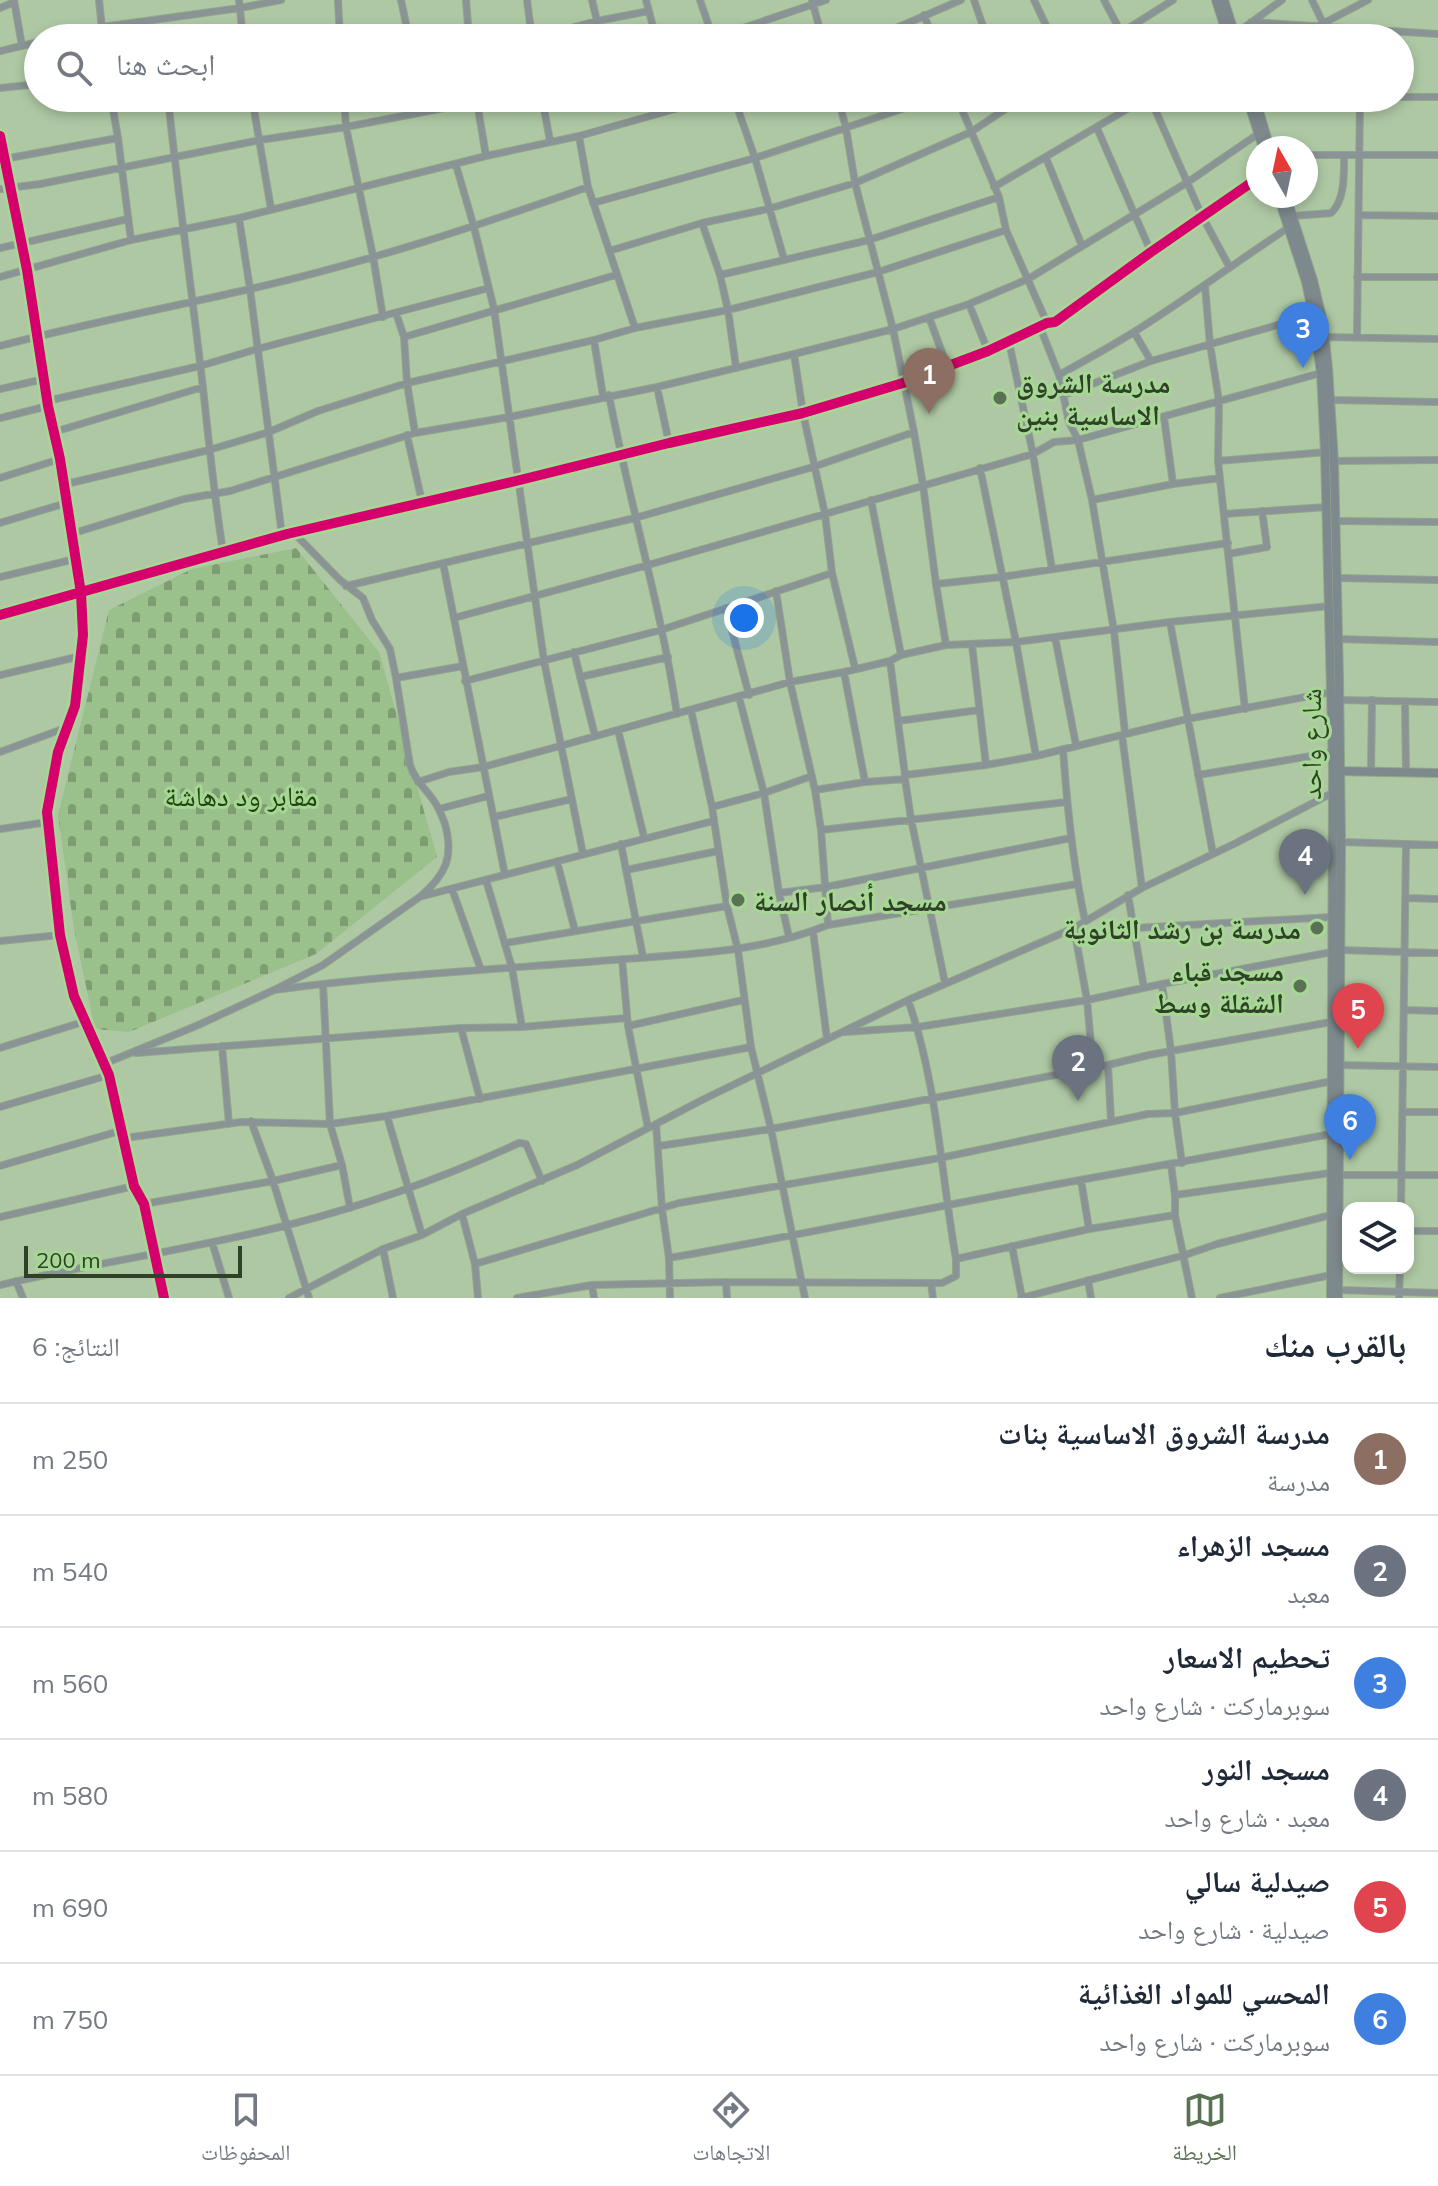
<!DOCTYPE html>
<html lang="ar">
<meta charset="utf-8">
<style>
body{margin:0;font-family:Mulish,"Noto Naskh Arabic",sans-serif;background:#f6f6f7;color:#1f2937;direction:rtl}
.controls{position:absolute;right:24px;bottom:24px;display:grid;overflow:hidden;border-radius:16px;box-shadow:0 4px 12px #0003}
.controls button{width:72px;height:72px;display:grid;place-items:center;padding:0;border:0;border-bottom:2px solid #e0e1e3;background:#fff;color:#1f2937;font:40px sans-serif}
.compass{position:absolute;left:1246px;top:136px;width:72px;height:72px;border-radius:50%;background:#fff;box-shadow:0 4px 12px #0003;rotate:351deg}
.scale{position:absolute;left:24px;bottom:20px;width:218px;box-sizing:border-box;padding-left:8px;border:4px solid #2f4228;border-top:0;font-size:22px;line-height:28px;white-space:nowrap;color:#2f4228;-webkit-text-stroke:6px #a7d795;paint-order:stroke}
.you{position:absolute;left:744px;top:618px;width:28px;height:28px;margin:-20px;border:6px solid #fff;border-radius:50%;background:#1a73e8;box-shadow:0 0 0 12px #1a73e833}
.badge{display:grid;place-items:center;width:52px;height:52px;border-radius:50%;background:#5b7153;color:#fff;font-size:26px;font-weight:700}
.pin{position:absolute;translate:-50% -66px;filter:drop-shadow(0 2px 4px #0008)}
.pin::after{content:'';position:absolute;top:42px;width:28px;height:24px;background:inherit;clip-path:polygon(0 0,100% 0,50% 100%)}
.list{margin:0;padding:0;list-style:none}
h2{display:flex;justify-content:space-between;align-items:center;height:104px;margin:0;padding:0 32px;font-size:34px}
h2 small{font-size:26px;font-weight:400;color:#747a83}
.list li{display:grid;grid-template-columns:52px 1fr auto;gap:24px;align-items:center;box-sizing:border-box;height:112px;padding:0 32px;border-top:2px solid #e0e1e3}
.list b{display:block;font-size:30px;white-space:nowrap}
.list p{margin:0;font-size:26px;white-space:nowrap;color:#747a83}
.list em{font-size:26px;font-style:normal;color:#747a83}
.icon{flex:none;width:44px;height:44px;fill:none;stroke:currentColor;stroke-width:2;stroke-linecap:round;stroke-linejoin:round}
.map{position:relative;flex:none;width:1438px;height:1298px;overflow:hidden;direction:ltr}
.search{position:absolute;background:#fff;box-shadow:0 4px 12px #0003;left:24px;right:24px;top:24px;height:88px;display:flex;align-items:center;gap:20px;box-sizing:border-box;padding:0 28px;border-radius:44px;color:#747a83;font-size:30px}
.sheet{height:776px;background:#fff}
nav{display:flex;justify-content:space-around;align-items:center;box-sizing:border-box;height:112px;border-top:2px solid #e0e1e3;background:#fff;font-size:22px;color:#747a83}
nav a{display:grid;justify-items:center;gap:4px}
nav .on{color:#5b7153}
.map>svg:first-child{display:block}
.cemetery{fill:url(#cemetery-stones)}
.lines{fill:none;stroke-linecap:round;stroke-linejoin:round}
.street-casing{stroke:#91a689;stroke-width:8}
.secondary-casing{stroke:#91a689;stroke-width:10}
.street{stroke:#8a9396;stroke-width:6}
.secondary{stroke:#7e898d;stroke-width:8}
.cycleway-casing{stroke:#a7d795;stroke-width:15}
.cycleway{stroke:#d6006c;stroke-width:10}
.poi-dot{fill:#5b7153;stroke:#a7d795;stroke-width:3}
.labels{text-anchor:middle;dominant-baseline:central;stroke-width:6;stroke-linejoin:round;paint-order:stroke}
.poi-label{font-size:28px;font-weight:bold;fill:#2f4228;stroke:#a7d795;text-anchor:start}
.street-label{font-size:28px;fill:#2f4228;stroke:#a7d795}
.park-label{font-size:28px;fill:#224412;stroke:#a7d795}
</style>
<div class="map">
<svg width="1438" height="1298" viewBox="0 0 1438 1298">
<defs>
<pattern id="cemetery-stones" width="16" height="16" patternUnits="userSpaceOnUse" patternTransform="scale(2)"><rect width="16" height="16" fill="#9ac08b"/><path d="M2 7V4a2 2 0 0 1 4 0v3zM10 15v-3a2 2 0 0 1 4 0v3z" fill="#7e9e72"/></pattern>
</defs>
<rect width="100%" height="100%" fill="#aec8a4"/>
<path class="cemetery" d="M296,548L379,652L437,857L316,954L129,1032L95,1029L74,929L58,815L109,610L192,569Z"/>
<g class="lines">
<g class="street-casing">
<path id="street" d="M14,0L22,46
M99,0L103,38
M239,0L243,38
M338,0L340,38
M401,0L409,38
M466,0L469,38
M527,0L532,38
M592,0L597,21
M646,0L656,38
M700,0L713,38
M812,0L822,38
M974,0L987,38
M1034,0L1052,38
M1104,0L1124,38
M1312,0L1323,23
M0,8L14,2
M924,15L933,38
M1251,22L1438,34
M1318,26L1368,0
M1234,35L1282,0
M54,38L102,27L240,8L281,0
M533,38L597,21L649,11
M713,38L826,0
M873,38L961,0
M1113,38L1173,0
M0,51L38,42
M0,88L38,84
M1400,97H1438
M111,98L118,138L131,240
M168,98C178,195 192,291 203,388C209,442 214,496 223,551
M252,98L271,209
M344,98L346,127L373,256L383,317
M542,98L550,141
M734,98L755,158L784,259
M838,98L846,128L855,183L893,329L914,432L923,485L936,584L946,645
M957,98L999,197L1006,230L1047,323
M1150,98L1202,216L1229,266
M477,102L486,156
M1097,128L1151,252
M0,136L27,270L48,406L60,459L81,593L83,635L75,706L58,752L47,812L60,935L74,996L109,1075L134,1186L144,1204L164,1298
M579,136L588,187L635,328
M1306,155H1438
M1046,158L1082,246
M4,159L118,138
M456,165L474,227L494,309L544,661L583,854
M994,187L1146,98
M0,189L40,184L260,140L346,127L496,98
M593,203L755,158L935,98
M1359,215L1438,216
M1293,216L1331,213C1345,201 1344,174 1344,156
M239,218L250,289L282,535
M702,223L720,275L728,310L736,367
M0,248L128,219
M609,251L702,223L768,209L855,183L971,132L1022,98
M720,275L869,240L999,197
M0,277L131,240L239,218L486,156L579,136L700,102L727,98
M1357,277H1438
M1205,286L1210,344L1219,401L1218,461L1245,709
M969,304L988,351
M396,313L404,337L407,383L415,433
M929,317L947,366
M1040,327L1059,375L1069,422L1078,440L1092,500L1114,631L1125,733
M1134,332L1151,361
M404,337L616,275
M1325,337L1438,339
M1357,337L1360,98
M594,340L603,396
M1009,342L1033,454L1052,569
M0,346C83,324 167,308 250,289C365,263 477,226 588,187
M794,354L803,413L825,514L832,573L855,668
M1059,375C1084,361 1110,347 1134,332C1187,299 1236,262 1288,228
M657,387L669,443
M0,389L44,379
M609,395C629,502 661,606 677,714
M1064,395L1151,361L1313,315
M1331,400L1438,402
M47,401L200,366L257,349L489,288
M1164,417L1173,484
M0,418L48,406
M54,432L203,387
M407,435L422,502
M1218,461L1326,452
M1330,461L1438,460
M980,468L1016,642L1036,756
M0,478L60,459
M62,485L209,450L269,432L318,411L407,383L594,340L635,328L728,310L878,272L1006,230
M871,500L901,655
M1092,500L1173,484L1220,478
M1224,514L1327,507
M1336,521L1438,522
M0,523L66,503
M71,534L184,499L230,491L415,433L509,417L657,387L794,354L893,329L969,304L1028,279L1188,182L1258,134
M1228,554L1267,547L1262,511
M443,563L505,875
M0,577L75,559
M1337,578L1438,580
M936,584L1001,577L1228,543
M346,586L635,518L813,467L914,432
M776,591L790,682L815,790L821,830L828,925
M726,608L749,695
M0,615L287,534L520,480L669,443L803,413L903,383L988,351L1047,323L1055,322L1151,252L1258,178
M454,618L648,565L1033,454L1054,442L1078,440L1321,373
M1170,622L1213,854
M1055,637L1076,745
M1338,639L1438,642
M972,645L986,765
M574,652L595,736
M890,661L905,775
M844,672L865,782
M0,675L81,656
M580,677L668,657
M396,678L463,666
M465,681L661,630L832,573
M739,697L764,793L779,893L789,937
M1340,700L1438,702
M1405,702L1406,773
M691,710L712,807L727,906L738,950L751,1047L771,1129L805,1298
M898,721L979,710
M618,730L644,837
M1122,735L1142,888
M1063,749C1067,807 1073,864 1085,921
M0,752L68,727
M1371,772L1372,700
M1198,775L1335,752
M905,779L911,819L945,983
M418,782L449,772L483,767L560,746L790,682L844,672L890,661L901,655L946,645L1016,642L1170,622L1330,606
M815,790L865,782L905,779V775L986,765L1036,756L1187,719L1332,692
M712,807L764,793L812,776
M439,809L488,796
M494,817L572,799
M0,829L48,822
M821,830L1067,802
M1341,842L1438,845
M621,844L643,957
M557,861L575,931
M626,870L718,851
M486,880L512,968L522,1027
M452,889L481,970
M779,893L826,887L1071,838
M1128,895L1144,988
M423,896L713,821
M1406,898L1438,899
M1074,928L1087,1000L1093,1068
M1135,928L1332,917
M813,931L827,1039
M0,941L60,935
M505,943L727,906
M1339,950L1438,953
M622,959L628,1026L648,1128
M323,984L330,1124L342,1165L350,1208
M1162,984L1171,1051L1175,1113L1182,1163
M274,990C387,975 500,969 613,960C688,954 758,953 828,925L1077,884
M1405,1010L1438,1011
M628,1026L743,1000
M461,1028L480,1099
M845,1032L918,1027L1087,1000L1162,984L1332,952
M222,1046L229,1124
M0,1048L86,1021
M136,1053L461,1028L522,1027L627,1018
M106,1063L196,1026L274,990L323,965L421,896C446,874 454,857 445,824C442,816 439,808 434,801C426,789 415,781 410,765L396,678L390,649L372,620L363,598L340,580L293,532
M1108,1065L1111,1121
M1338,1065L1438,1067
M0,1107L109,1075
M1403,1112H1438
M387,1116L422,1235
M251,1121L273,1181L309,1298
M656,1124L662,1209L669,1258L670,1298
M125,1138L241,1122L330,1124L387,1116L751,1047
M659,1146L771,1129L1108,1065L1149,1055L1331,1022
M1171,1165L1175,1195V1215L1192,1298
M0,1166L123,1130
M1338,1175H1438
M1081,1180L1089,1229
M1175,1195L1330,1173
M144,1204L273,1181L342,1165
M1401,1208L1406,844
M462,1214L475,1264L478,1298
M0,1217L134,1186
M1408,1231H1438
M212,1242L229,1298
M1012,1246L1022,1298
M383,1249L393,1298
M669,1258C806,1234 943,1205 1080,1180C1164,1165 1247,1150 1331,1134
M956,1259L1089,1229L1175,1215
M475,1264L679,1203L940,1158L1148,1114L1175,1113L1332,1081
M1088,1280L1091,1298
M16,1281L23,1298
M726,1282L727,1298
M931,1283L933,1298
M0,1285C95,1263 193,1249 288,1225C367,1205 445,1177 519,1143L526,1144L542,1181
M592,1285L594,1298
M1338,1290L1438,1293
M289,1298L383,1249L422,1235L462,1214L577,1165L704,1099L908,1000L1074,928L1142,888L1236,843L1336,791
M517,1298L592,1285L726,1282L931,1283H942L956,1276V1259C941,1174 937,1081 908,1000
M1021,1298L1185,1255L1217,1244L1331,1215
M1220,1298L1331,1275
M1399,1298L1400,1268"/>
</g>
<g class="secondary-casing">
<path id="secondary" d="M1216,0L1228,38
M1224,0L1236,38
M1247,98L1263,148
M1255,98L1270,148
M1278,196L1306,282L1313,315L1321,373L1325,452L1333,771L1331,1298
M1286,196L1313,280L1323,322L1328,368L1334,461L1339,677L1341,842L1338,1298
M1335,771L1438,773"/>
</g>
<use href="#street" class="street"/>
<use href="#secondary" class="secondary"/>
<g class="cycleway-casing">
<path id="cycleway" d="M0,136L27,270L48,406L60,459L81,593L83,635L75,706L58,752L47,812L60,935L74,996L109,1075L134,1186L144,1204L164,1298
M0,615L287,534L520,480L669,443L803,413L903,383L988,351L1047,323L1055,322L1151,252L1258,178"/>
</g>
<use href="#cycleway" class="cycleway"/>
</g>
<g class="poi-dot">
<circle cx="1000" cy="398" r="8"/>
<circle cx="738" cy="900" r="8"/>
<circle cx="1317" cy="928" r="8"/>
<circle cx="1300" cy="986" r="8"/>
</g>
<g class="labels">
<g class="poi-label">
<text x="1016" y="382">مدرسة الشروق<tspan x="1016" dy="32">الاساسية بنين</tspan></text>
<text x="754" y="900">مسجد أنصار السنة</text>
<text x="1301" y="928" text-anchor="end">مدرسة بن رشد الثانوية</text>
<text x="1284" y="970" text-anchor="end">مسجد قباء<tspan x="1284" dy="32">الشقلة وسط</tspan></text>
</g>
<g class="street-label">
<text transform="translate(1310 744) rotate(-90)">شارع واحد</text>
</g>
<g class="park-label">
<text x="241" y="795">مقابر ود دهاشة</text>
</g>
</g>
</svg>
<div class="controls">
<button><svg class="icon" aria-label="layers" viewBox="0 0 24 24"><path d="M12 4l9 5-9 5-9-5zM3 14l9 5 9-5"/></svg></button>
</div>
<svg class="compass" viewBox="-18 -18 36 36"><path d="M0-13l5 13h-10z" fill="#e53935"/><path d="M0 13l5-13h-10z" fill="#747a83"/></svg>
<div class="scale">200 m</div>
<div class="you"></div>
<div class="pin badge" style="left:929px;top:414px;background:#8d6e63">1</div>
<div class="pin badge" style="left:1078px;top:1101px;background:#6b7280">2</div>
<div class="pin badge" style="left:1303px;top:368px;background:#3f7fe0">3</div>
<div class="pin badge" style="left:1305px;top:895px;background:#6b7280">4</div>
<div class="pin badge" style="left:1358px;top:1049px;background:#e0444e">5</div>
<div class="pin badge" style="left:1350px;top:1160px;background:#3f7fe0">6</div>
<div class="search"><svg class="icon" aria-label="search" viewBox="0 0 24 24"><circle cx="10" cy="10" r="6"/><path d="M15 15l6 6"/></svg>ابحث هنا</div>
</div>
<section class="sheet">
<h2>بالقرب منك<small>النتائج: 6</small></h2>
<ul class="list">
<li><span class="badge" style="background:#8d6e63">1</span><div><b>مدرسة الشروق الاساسية بنات</b><p>مدرسة</p></div><em>250 m</em></li>
<li><span class="badge" style="background:#6b7280">2</span><div><b>مسجد الزهراء</b><p>معبد</p></div><em>540 m</em></li>
<li><span class="badge" style="background:#3f7fe0">3</span><div><b>تحطيم الاسعار</b><p>سوبرماركت · شارع واحد</p></div><em>560 m</em></li>
<li><span class="badge" style="background:#6b7280">4</span><div><b>مسجد النور</b><p>معبد · شارع واحد</p></div><em>580 m</em></li>
<li><span class="badge" style="background:#e0444e">5</span><div><b>صيدلية سالي</b><p>صيدلية · شارع واحد</p></div><em>690 m</em></li>
<li><span class="badge" style="background:#3f7fe0">6</span><div><b>المحسي للمواد الغذائية</b><p>سوبرماركت · شارع واحد</p></div><em>750 m</em></li>
</ul>
</section>
<nav>
<a class="on"><svg class="icon" aria-label="map" viewBox="0 0 24 24"><path d="M3 6l6-2 6 2 6-2v14l-6 2-6-2-6 2zM9 4v14M15 6v14"/></svg>الخريطة</a>
<a><svg class="icon" aria-label="directions" viewBox="0 0 24 24"><path d="M12 3l9 9-9 9-9-9zM9 14v-3h6M13 9l2 2-2 2"/></svg>الاتجاهات</a>
<a><svg class="icon" aria-label="saved" viewBox="0 0 24 24"><path d="M7 4h10v16l-5-4-5 4z"/></svg>المحفوظات</a>
</nav>
